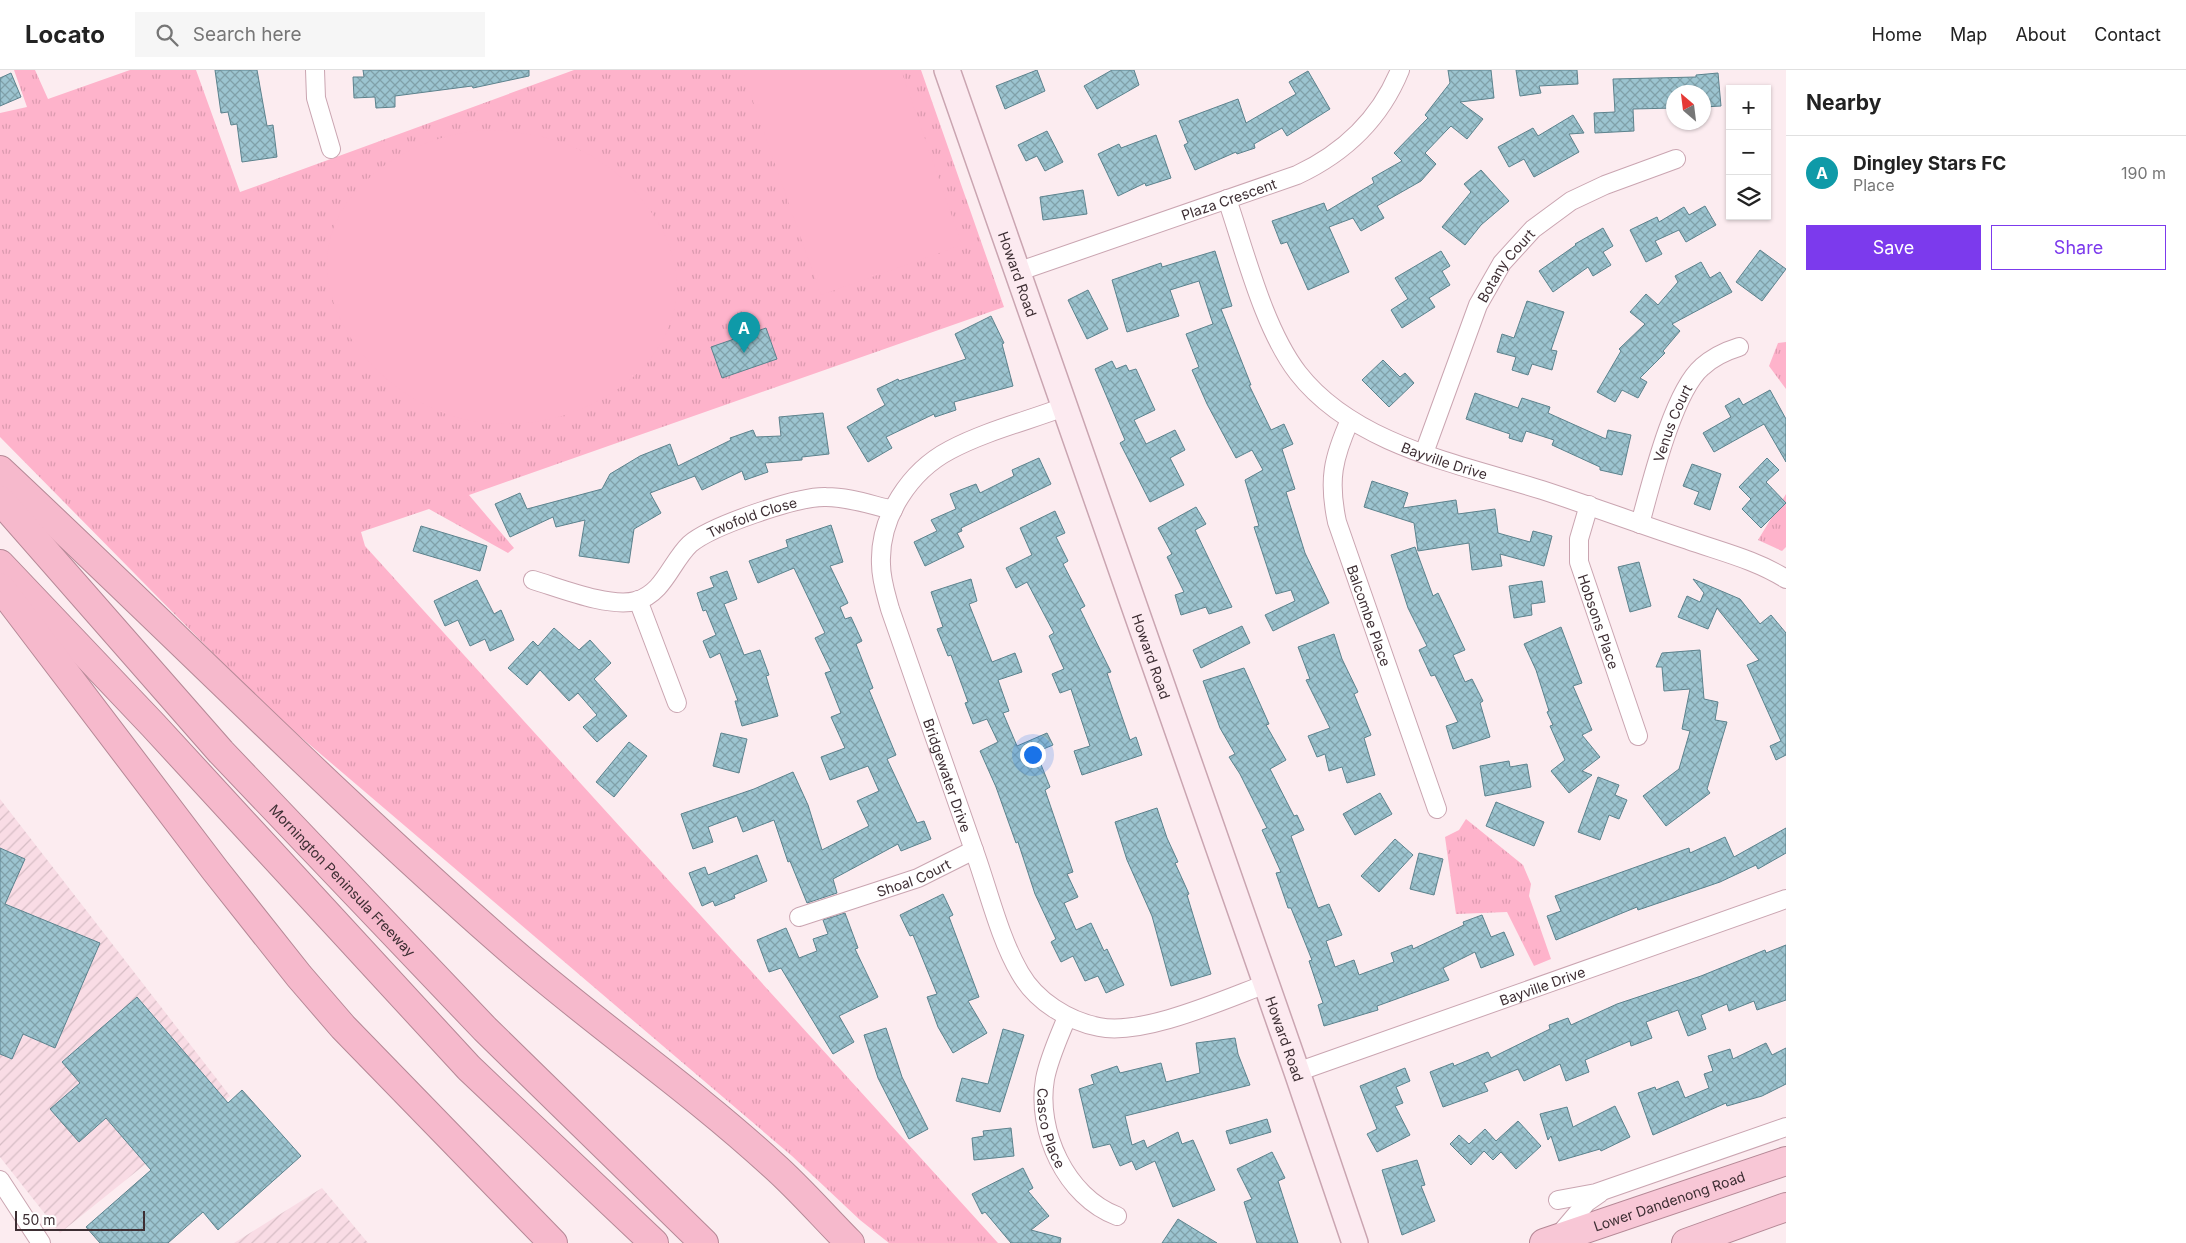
<!DOCTYPE html>
<meta charset="utf-8">
<style>
body{margin:0;font-family:Inter,sans-serif;background:#f6f6f6;color:#222}
.controls{position:absolute;right:15px;top:15px;display:grid;overflow:hidden;border-radius:0px;box-shadow:0 1px 4px #0004}
.controls button{width:45px;height:45px;display:grid;place-items:center;padding:0;border:0;border-bottom:1px solid #e0e0e0;background:#fff;color:#222;font:25px sans-serif}
.compass{position:absolute;left:1666px;top:15px;width:45px;height:45px;border-radius:50%;background:#fff;box-shadow:0 1px 4px #0004;rotate:332deg}
.scale{position:absolute;left:15px;bottom:12px;width:130px;box-sizing:border-box;padding-left:5px;border:2px solid #3d2e33;border-top:0;font-size:14px;line-height:18px;white-space:nowrap;color:#3d2e33;-webkit-text-stroke:4px #fff;paint-order:stroke}
.you{position:absolute;left:1032px;top:684px;width:18px;height:18px;margin:-12px;border:4px solid #fff;border-radius:50%;background:#1a73e8;box-shadow:0 0 0 8px #1a73e833}
.badge{display:grid;place-items:center;width:32px;height:32px;border-radius:50%;background:#7c3aed;color:#fff;font-size:16px;font-weight:700}
.pin{position:absolute;translate:-50% -41px;filter:drop-shadow(0 1px 2px #0008)}
.pin::after{content:'';position:absolute;top:26px;width:18px;height:15px;background:inherit;clip-path:polygon(0 0,100% 0,50% 100%)}
.list{margin:0;padding:0;list-style:none}
h2{display:flex;justify-content:space-between;align-items:center;height:65px;margin:0;padding:0 20px;font-size:21px}
h2 small{font-size:16px;font-weight:400;color:#767676}
.list li{display:grid;grid-template-columns:32px 1fr auto;gap:15px;align-items:center;box-sizing:border-box;height:75px;padding:0 20px;border-top:1px solid #e0e0e0}
.list b{display:block;font-size:19px;white-space:nowrap}
.list p{margin:0;font-size:16px;white-space:nowrap;color:#767676}
.list em{font-size:16px;font-style:normal;color:#767676}
.actions{display:flex;gap:10px;padding:15px 20px}
.actions a{flex:1;padding:11px 0;border:1px solid #7c3aed;border-radius:0px;text-align:center;font-size:18px;color:#7c3aed}
.actions .main{background:#7c3aed;color:#fff}
.icon{flex:none;width:28px;height:28px;fill:none;stroke:currentColor;stroke-width:2;stroke-linecap:round;stroke-linejoin:round}
.map{position:relative;flex:none;width:1786px;height:1173px;overflow:hidden}
header{display:flex;align-items:center;gap:30px;box-sizing:border-box;height:70px;padding:0 25px;background:#fff;border-bottom:1px solid #e0e0e0}
header strong{font-size:24px}
nav{display:flex;gap:28px;margin-inline-start:auto;font-size:18px}
.search{width:350px;height:45px;background:#f6f6f6;display:flex;align-items:center;gap:12px;box-sizing:border-box;padding:0 18px;border-radius:0px;color:#767676;font-size:19px}
main{display:flex}
aside{flex:1;background:#fff}
.map>svg:first-child{display:block}
.industrial{fill:url(#industrial-furrows)}
.park{fill:url(#park-tufts)}
.pitch{fill:#feb3cb}
.building{fill:url(#building-cross-hatch);stroke:#5c828d}
.lines{fill:none;stroke-linecap:round;stroke-linejoin:round}
.minor-casing{stroke:#caa5b1;stroke-width:20}
.secondary-casing{stroke:#caa5b1;stroke-width:28}
.trunk-casing{stroke:#b58896;stroke-width:30}
.motorway-casing{stroke:#b58896;stroke-width:30}
.minor{stroke:#fff;stroke-width:18}
.secondary{stroke:#fceaf0;stroke-width:25}
.trunk{stroke:#f8c7d6;stroke-width:28}
.motorway{stroke:#f6b9cc;stroke-width:28}
.labels{text-anchor:middle;dominant-baseline:central;stroke-width:4.5;stroke-linejoin:round;paint-order:stroke}
.street-label{font-size:14px;fill:#3d2e33;stroke:#fff}
</style>
<header>
<strong>Locato</strong>
<div class="search"><svg class="icon" aria-label="search" viewBox="0 0 24 24"><circle cx="10" cy="10" r="6"/><path d="M15 15l6 6"/></svg>Search here</div>
<nav><a>Home</a><a>Map</a><a>About</a><a>Contact</a></nav>
</header>
<main>
<div class="map">
<svg width="1786" height="1173" viewBox="0 0 1786 1173">
<defs>
<pattern id="industrial-furrows" width="10" height="10" patternUnits="userSpaceOnUse" patternTransform="scale(1.25)"><rect width="10" height="10" fill="#f9dce5"/><path d="M-1 1l2-2M0 10L10 0M9 11l2-2" fill="none" stroke="#d6bdc5"/></pattern>
<pattern id="park-tufts" width="24" height="20" patternUnits="userSpaceOnUse" patternTransform="scale(1.25)"><rect width="24" height="20" fill="#feb3cb"/><path d="M3 7l-1-3M5 7V3M7 7l1-3M15 17l-1-3M17 17v-4M19 17l1-3" fill="none" stroke="#db9aaf"/></pattern>
<pattern id="building-cross-hatch" width="8" height="8" patternUnits="userSpaceOnUse" patternTransform="scale(1.25)"><rect width="8" height="8" fill="#9cc4d0"/><path d="M0 0l8 8M0 8l8-8" fill="none" stroke="#80a0a9"/></pattern>
</defs>
<rect width="100%" height="100%" fill="#fcecf0"/>
<path class="industrial" d="M0,729L230,1026L60,1163L0,1087Z
M322,1118L368,1173H234Z"/>
<path class="park" d="M14,0H35L48,29L130,0H196L240,122L574,0H921L1004,237L469,425L514,478L508,483L429,439L361,462L365,476L998,1173H889L860,1150L792,1086L269,640L0,367V43L27,37Z
M1786,272V319L1769,296L1778,273Z
M1786,424V477L1782,481L1758,470Z
M1466,749L1523,795L1531,814L1529,826L1551,889L1534,896L1507,842L1456,844L1445,767L1459,760Z"/>
<path class="pitch" d="M742,0H901L962,175L821,225Z
M483,60C559,61 620,87 660,156C685,199 682,248 651,288C636,308 614,323 592,334C549,356 495,360 449,345C358,314 280,198 361,116C394,82 436,65 483,60Z"/>
<path class="building" d="M215,0H257L267,56L273,55L277,87L242,92L237,54L231,55L228,42L221,43Z
M363,0H529V6L473,18L472,16L395,26V37L376,38L375,27L354,28L353,7H364Z
M1037,0L1045,21L1005,39L996,16Z
M1112,0H1134L1139,15L1097,39L1084,16Z
M1448,0H1491L1494,28L1460,32L1483,49L1467,69L1451,56L1446,61L1425,83L1436,94L1421,111L1377,136L1384,148L1361,161L1353,148L1329,157L1349,202L1308,220L1287,172L1281,174L1272,151L1324,133L1327,141L1374,113L1372,108L1402,91L1394,83L1428,48L1425,45L1450,13Z
M1516,0H1577L1578,14L1539,16L1541,23L1520,26Z
M1308,1L1330,39L1287,66L1282,58L1254,74L1255,78L1237,84L1236,82L1195,100L1184,75L1188,73L1179,51L1238,29L1246,53L1296,24L1289,12Z
M11,3L21,27L0,36V8Z
M1718,3L1721,36L1704,37V22H1674V38L1633,39L1634,61L1595,63L1594,43L1615,42L1613,9L1696,7V5Z
M1573,45L1584,63L1569,64L1579,82L1534,107L1524,89L1509,97L1498,77L1533,58L1538,66Z
M1047,61L1063,92L1045,101L1037,86L1026,91L1018,75Z
M1156,65L1171,108L1146,116L1145,113L1118,126L1098,84L1119,74L1121,78Z
M1481,100L1509,131L1481,155L1465,175L1442,157L1471,122L1464,114Z
M1083,120L1087,144L1043,150L1040,127Z
M1705,136L1716,155L1686,172L1679,160L1655,171L1662,184L1646,192L1630,160L1657,147L1659,152L1684,137L1689,145Z
M1603,158L1613,176L1603,182L1611,195L1593,206L1588,197L1553,222L1539,201L1576,175L1575,174Z
M1760,180L1786,199L1762,231L1736,212Z
M1215,181L1232,236L1221,239L1251,315H1249L1271,360L1284,354L1293,374L1282,379L1295,419L1286,422L1305,483L1329,533L1273,561L1265,545L1295,531L1291,520L1276,524L1254,457L1259,456L1245,410L1263,400L1252,380L1236,388L1207,334L1192,300L1199,297L1186,264L1213,254L1199,211L1170,220L1179,246L1127,262L1112,210L1161,193L1162,197Z
M1441,181L1450,196L1442,201L1450,215L1429,228L1435,237L1402,258L1391,240L1408,229L1395,208Z
M1701,192L1710,208L1720,202L1732,222L1672,254L1680,261L1663,281L1665,283L1640,308L1647,312L1638,328L1622,320L1615,332L1597,322L1621,281L1619,279L1645,254L1630,242L1646,224L1658,235L1678,212L1675,206Z
M1088,220L1108,259L1087,269L1068,230Z
M1527,231L1564,242L1551,280L1557,281L1552,300L1532,294L1528,305L1512,300L1516,287L1497,282L1502,264L1514,268Z
M991,246L1004,273L1002,274L1013,316L954,332L956,340L935,347L934,344L886,367L892,378L868,392L847,357L885,335L877,319L898,309L899,311L966,289L955,264Z
M766,258L777,289L722,308L711,277Z
M1383,290L1400,307L1405,303L1414,313L1389,337L1362,310Z
M1112,291L1116,299L1126,295L1129,301L1136,299L1155,340L1134,350L1146,374L1175,360L1185,380L1170,388L1184,415L1150,432L1120,373L1125,370L1095,299Z
M1770,320L1786,349V392L1764,354L1714,382L1703,363L1731,347L1725,336L1739,328L1743,335Z
M1475,323L1518,338L1522,328L1550,337L1548,343L1606,369L1608,360L1631,365L1622,405L1600,400V397L1552,375L1554,370L1526,361L1522,372L1509,368L1510,364L1466,349Z
M823,343L829,384L802,387V390L765,393L768,402L745,410L742,401L702,420L695,406L650,423L661,443L634,459L629,493L579,486L585,450L556,457L553,447L510,467L495,434L520,423L527,439L602,419L610,404L640,386L670,374L678,396L731,370L730,368L753,360L756,367L781,366L779,347Z
M1039,388L1051,414L961,458L962,461L957,463L964,477L925,496L914,472L937,461L931,450L956,439L950,424L976,414L980,423L1014,406L1012,400Z
M1767,388L1779,400L1766,412L1786,433L1761,458L1742,439L1751,429L1739,417Z
M1692,394L1721,404L1710,440L1694,434L1699,422L1683,416Z
M1372,411L1408,423L1403,438L1456,430L1458,444L1495,439L1498,463L1530,472L1533,461L1552,466L1544,496L1500,484L1502,496L1472,500L1469,473L1418,481L1414,453L1364,437Z
M1196,437L1206,454L1195,460L1232,537L1209,544L1206,537L1181,545L1175,525L1184,522L1167,487L1172,484L1158,458Z
M1055,441L1065,463L1056,467L1068,491L1063,494L1085,536L1080,539L1111,602L1107,603L1130,670L1136,667L1142,685L1082,705L1074,681L1090,676L1071,619L1060,623L1052,604L1064,599L1049,566L1054,563L1027,512L1016,518L1006,498L1032,485L1020,458Z
M831,455L843,492L830,496L848,533L840,537L845,549L851,547L862,571L856,574L873,618L869,620L896,685L887,689L917,753L924,751L931,769L901,781L898,774L833,809L837,823L807,833L790,791L788,792L774,750L743,762L737,746L708,757L713,772L693,779L681,744L754,719L793,702L808,735L822,780L869,756L857,731L879,721L868,696L830,710L821,687L845,678L831,647L841,643L825,603L831,601L815,568L825,563L794,498L758,513L749,491L788,477L786,470Z
M421,456L487,476L480,501L413,481Z
M1415,477L1433,526L1438,523L1465,580L1453,585L1465,612L1472,609L1483,631L1480,633L1490,667L1453,679L1446,656L1458,652L1435,605L1431,606L1419,580L1427,576L1408,538L1391,485Z
M1639,492L1651,536L1630,542L1618,497Z
M727,501L737,529L724,534L744,585L760,580L769,605L766,606L778,646L742,656L735,631H738L720,583L710,588L703,571L716,565L706,540L703,541L697,523L714,517L710,507Z
M971,509L977,531L969,534L992,592L1015,583L1022,602L998,610L1009,641L1003,643L1017,676L1047,663L1053,675L1036,682L1050,717L1045,720L1073,802L1067,804L1078,827L1064,833L1076,860L1091,853L1104,881L1107,879L1124,915L1106,923L1098,906L1085,911L1073,886L1061,892L1051,872L1056,869L1035,824L1018,772L1016,773L996,717L980,681L998,672L987,649L973,654L965,633L968,632L951,585L948,586L937,559L943,557L931,522Z
M1693,509L1740,529L1760,554L1771,545L1786,563V685L1776,690L1770,676L1781,671L1747,595L1759,590L1717,538L1708,559L1678,547L1687,526L1700,532L1704,523Z
M477,510L494,544L501,540L514,570L490,581L485,569L470,576L458,550L445,556L434,531Z
M1542,511L1545,532L1531,534L1532,545L1514,548L1509,516Z
M1242,556L1250,573L1201,598L1193,580Z
M1561,557L1582,613L1573,616L1592,660L1582,665L1600,687L1582,701L1592,705L1569,723L1551,701L1565,690L1550,656L1553,655L1547,642L1549,641L1536,600L1524,574Z
M554,558L579,580L590,570L611,593L594,609L627,646L597,672L583,657L597,645L578,623L569,631L540,600L527,615L508,598L533,571L538,576Z
M1334,564L1342,589L1358,622L1354,624L1371,665L1364,668L1375,705L1347,713L1342,697L1329,701L1325,684L1317,687L1308,666L1330,658L1306,610L1310,609L1298,577Z
M1700,580L1704,629L1718,632L1715,650L1727,652L1707,719L1710,723L1666,756L1643,726L1679,699L1690,661L1682,659L1690,619L1664,621L1662,597H1656L1662,583Z
M1244,598L1269,654L1266,655L1286,690L1270,699L1294,746L1297,745L1304,760L1291,766L1318,838L1329,834L1342,865L1326,871L1335,897L1354,890L1359,905L1394,892L1391,883L1412,875L1413,879L1464,855L1463,852L1482,845L1491,867L1504,862L1514,885L1481,898L1475,882L1443,898L1449,910L1377,936L1378,940L1324,956L1318,935L1323,933L1309,891L1312,890L1291,838H1288L1276,803L1281,802L1262,760L1267,758L1240,704L1229,687L1235,684L1220,658L1203,611Z
M721,663L747,669L739,703L713,696Z
M629,672L647,686L614,727L596,712Z
M1509,691L1510,697L1527,694L1531,717L1485,726L1480,696Z
M1598,707L1619,715L1615,725L1627,730L1619,749L1609,745L1600,770L1578,762Z
M1380,723L1392,744L1355,765L1343,744Z
M1496,732L1544,752L1534,776L1486,756Z
M1157,738L1167,768L1178,792L1175,793L1189,824L1187,825L1211,904L1171,916L1152,846L1127,790L1115,752Z
M1786,758V783L1758,799L1756,795L1720,812L1638,840L1637,837L1556,870L1547,846L1561,841L1555,826L1689,778L1690,783L1725,767L1734,787Z
M1395,769L1413,785L1379,822L1361,806Z
M0,778L25,789L5,834L100,873L55,978L23,964L12,989L0,984Z
M1419,783L1443,789L1434,825L1410,819Z
M757,785L767,811L734,825L735,828L715,836L713,831L702,836L689,803L705,797L708,805Z
M943,824L953,845L949,847L979,927L968,931L987,963L953,983L938,957L927,927L937,924L913,865L910,866L900,845Z
M845,843L858,878L855,879L878,927L839,946L854,972L833,984L781,898L769,902L757,870L786,858L799,888L817,881L813,869L828,864L823,850Z
M1786,875V930L1757,940L1754,931L1729,941L1727,934L1701,945L1706,959L1688,966L1678,940L1646,952L1652,968L1631,976L1630,971L1585,990L1589,1002L1566,1011L1560,994L1524,1011L1518,999L1484,1013L1488,1021L1443,1037L1430,1002L1453,993L1454,996L1488,982L1491,988L1550,959L1549,955L1568,948L1571,955L1617,934L1701,906L1765,880L1766,883Z
M137,927L228,1033L242,1020L301,1086L218,1160L203,1142L168,1173H100L86,1157L151,1100L106,1048L79,1072L50,1039L80,1013L62,992Z
M886,958L902,1007L928,1059L909,1069L878,1008L864,965Z
M1003,959L1024,965L1000,1042L956,1031L962,1008L988,1014Z
M1235,968L1238,984L1250,1015L1125,1046L1132,1075L1144,1070L1147,1078L1178,1062L1182,1074L1193,1070L1215,1120L1173,1137L1155,1091L1136,1100L1132,1091L1120,1096L1110,1074L1093,1078L1079,1019L1094,1014L1091,1005L1117,996L1120,1003L1161,993L1166,1012L1200,1003L1196,973Z
M1766,973L1772,985L1786,978V1014L1762,1026L1727,1036L1726,1033L1653,1065L1638,1023L1655,1017L1656,1020L1678,1011L1685,1028L1709,1018L1704,1004L1713,1001L1708,986L1730,979L1733,989Z
M1405,998L1410,1011L1396,1017L1403,1033L1395,1036L1410,1065L1377,1082L1367,1064L1377,1059L1360,1016Z
M1615,1036L1630,1067L1601,1081L1600,1079L1559,1091L1551,1066L1548,1070L1540,1044L1567,1037L1573,1057Z
M1267,1049L1271,1062L1230,1074L1226,1061Z
M1518,1051L1541,1076L1516,1099L1501,1082L1493,1090L1484,1081L1471,1095L1450,1074L1459,1065L1469,1074L1485,1059L1496,1071Z
M1011,1058L1014,1086L974,1090L972,1068L984,1066L983,1061Z
M1272,1082L1285,1108L1278,1111L1298,1173H1257L1244,1132L1252,1129L1237,1099Z
M1417,1090L1425,1115L1421,1116L1435,1151L1402,1165L1382,1100Z
M1023,1098L1033,1118L1028,1121L1049,1146L1031,1160L1061,1168L1060,1173H1011L985,1142L982,1144L972,1124Z
M1178,1149L1217,1173H1162Z"/>
<g class="lines">
<g class="minor-casing">
<g id="minor">
<path d="M315,0L316,28L331,79"/>
<path id="s1" d="M1227,129C1245,182 1264,259 1298,303C1354,375 1459,394 1542,420C1591,436 1639,454 1688,470C1722,482 1756,490 1786,509"/>
<path id="s2" d="M1017,202L1297,105C1344,83 1380,49 1400,0"/>
<path id="s3" d="M1064,337C1027,351 986,361 950,380C910,401 879,447 881,494C881,510 886,524 890,539C919,621 947,704 976,786C989,823 1000,869 1020,903C1036,931 1068,951 1099,957C1143,966 1223,930 1266,914"/>
<path id="s4" d="M1350,350C1333,388 1328,410 1337,452L1437,739"/>
<path id="s5" d="M1424,383L1478,235L1502,193L1533,159L1571,131L1605,115L1676,89"/>
<path id="s6" d="M1589,435L1579,469V492L1638,666"/>
<path id="s7" d="M1640,454C1651,414 1673,322 1702,297C1713,287 1726,281 1739,277"/>
<path id="s8" d="M533,510C560,518 609,538 636,531C664,523 671,492 690,474C711,456 798,426 826,427C849,427 871,435 893,440"/>
<path d="M638,530L677,633"/>
<path id="s9" d="M799,847L918,808L974,780"/>
<path id="s10" d="M1067,947C1059,967 1049,988 1045,1009C1036,1061 1066,1127 1117,1146"/>
<path id="s11" d="M1297,1002L1786,829"/>
<path d="M0,1110L41,1173"/>
<path d="M1558,1130L1596,1123L1786,1057"/>
<path d="M1559,1165L1587,1132L1600,1123"/>
</g>
</g>
<g class="secondary-casing">
<g id="secondary">
<path id="s12" d="M947,0L1297,1002L1355,1173"/>
</g>
</g>
<g class="trunk-casing">
<g id="trunk">
<path id="s13" d="M1544,1173L1786,1091"/>
<path d="M1686,1173L1786,1137"/>
</g>
</g>
<g class="motorway-casing">
<g id="motorway">
<path d="M0,400C167,556 328,720 500,871C588,949 686,1015 773,1095C800,1119 824,1147 850,1173"/>
<path id="s14" d="M0,430L221,682L485,959L704,1173"/>
<path d="M0,494L153,655L469,998L654,1173"/>
<path d="M0,517L215,800L299,906L343,957L553,1173"/>
</g>
</g>
<use href="#minor" class="minor"/>
<use href="#secondary" class="secondary"/>
<use href="#trunk" class="trunk"/>
<use href="#motorway" class="motorway"/>
</g>
<g class="labels">
<g class="street-label">
<text stroke="none"><textPath href="#s2" startOffset="224">Plaza Crescent</textPath></text>
<text stroke="none"><textPath href="#s5" startOffset="206">Botany Court</textPath></text>
<text stroke="none"><textPath href="#s12" startOffset="216">Howard Road</textPath></text>
<text stroke="none"><textPath href="#s7" startOffset="106">Venus Court</textPath></text>
<text stroke="none"><textPath href="#s1" startOffset="362">Bayville Drive</textPath></text>
<text stroke="none"><textPath href="#s8" startOffset="254">Twofold Close</textPath></text>
<text stroke="none"><textPath href="#s4" startOffset="204">Balcombe Place</textPath></text>
<text stroke="none"><textPath href="#s6" startOffset="121">Hobsons Place</textPath></text>
<text stroke="none"><textPath href="#s12" startOffset="621">Howard Road</textPath></text>
<text stroke="none"><textPath href="#s3" startOffset="484">Bridgewater Drive</textPath></text>
<text stroke="none"><textPath href="#s9" startOffset="121">Shoal Court</textPath></text>
<text stroke="none"><textPath href="#s14" startOffset="512">Mornington Peninsula Freeway</textPath></text>
<text stroke="none"><textPath href="#s11" startOffset="260">Bayville Drive</textPath></text>
<text stroke="none"><textPath href="#s12" startOffset="1026">Howard Road</textPath></text>
<text stroke="none"><textPath href="#s10" startOffset="116">Casco Place</textPath></text>
<text stroke="none"><textPath href="#s13" startOffset="132">Lower Dandenong Road</textPath></text>
</g>
</g>
</svg>
<div class="controls">
<button>+</button>
<button>−</button>
<button><svg class="icon" aria-label="layers" viewBox="0 0 24 24"><path d="M12 4l9 5-9 5-9-5zM3 14l9 5 9-5"/></svg></button>
</div>
<svg class="compass" viewBox="-18 -18 36 36"><path d="M0-13l5 13h-10z" fill="#e53935"/><path d="M0 13l5-13h-10z" fill="#767676"/></svg>
<div class="scale">50 m</div>
<div class="you"></div>
<div class="pin badge" style="left:744px;top:283px;background:#0f9aa8">A</div>
</div>
<aside>
<h2>Nearby<small></small></h2>
<ul class="list">
<li><span class="badge" style="background:#0f9aa8">A</span><div><b>Dingley Stars FC</b><p>Place</p></div><em>190 m</em></li>
</ul>
<div class="actions"><a class="main">Save</a><a>Share</a></div>
</aside>
</main>
